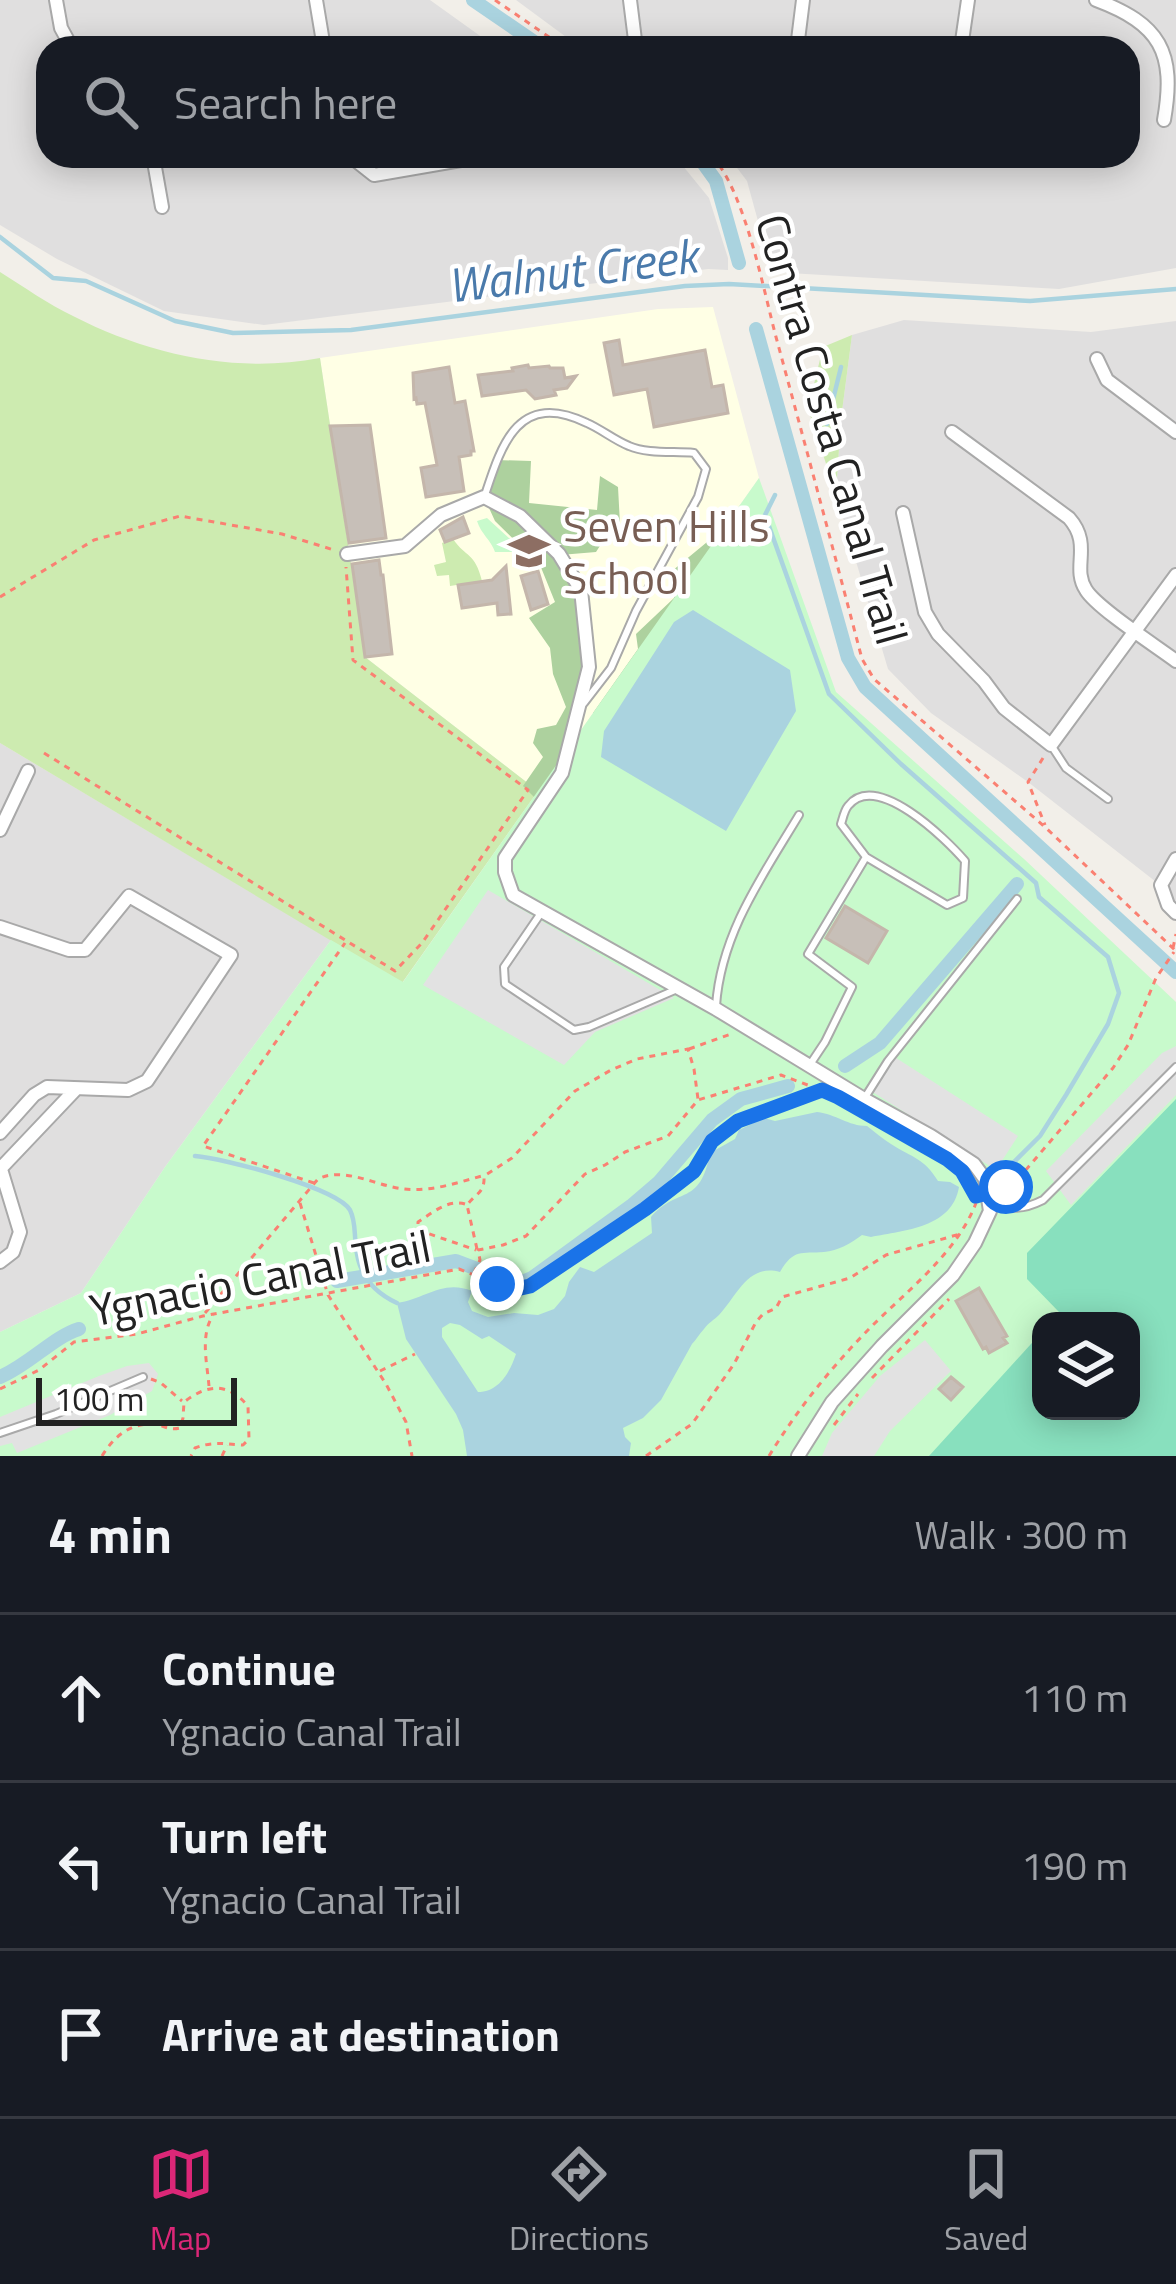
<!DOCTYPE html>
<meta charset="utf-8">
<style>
body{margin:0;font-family:"Titillium Web",sans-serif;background:#242831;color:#f1f3f6}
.controls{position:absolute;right:36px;bottom:36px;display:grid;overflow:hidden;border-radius:24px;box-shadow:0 6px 30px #0003}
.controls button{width:108px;height:108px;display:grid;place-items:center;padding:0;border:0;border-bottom:3px solid #363941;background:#171b24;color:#f1f3f6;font:60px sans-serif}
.scale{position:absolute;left:36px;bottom:30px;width:201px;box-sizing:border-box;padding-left:12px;border:6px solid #222;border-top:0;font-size:33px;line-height:42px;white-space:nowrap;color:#222;-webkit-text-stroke:9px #fff;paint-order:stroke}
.stop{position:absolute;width:36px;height:36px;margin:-27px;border:9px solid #1a73e8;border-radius:50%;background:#fff}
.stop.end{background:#1a73e8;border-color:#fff;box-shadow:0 3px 12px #0008}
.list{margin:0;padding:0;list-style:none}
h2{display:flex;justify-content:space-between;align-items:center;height:156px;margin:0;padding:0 48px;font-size:51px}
h2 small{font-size:39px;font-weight:400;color:#9ea1a6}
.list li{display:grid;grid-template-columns:78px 1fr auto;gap:36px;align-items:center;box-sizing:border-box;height:168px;padding:0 48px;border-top:3px solid #363941}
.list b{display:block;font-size:45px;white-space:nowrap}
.list p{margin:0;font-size:39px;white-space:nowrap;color:#9ea1a6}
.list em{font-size:39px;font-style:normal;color:#9ea1a6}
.icon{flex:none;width:66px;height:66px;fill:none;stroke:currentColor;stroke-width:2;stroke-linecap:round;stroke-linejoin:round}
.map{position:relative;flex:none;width:1176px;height:1456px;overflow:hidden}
.search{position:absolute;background:#171b24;box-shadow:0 6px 30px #0003;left:36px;right:36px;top:36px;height:132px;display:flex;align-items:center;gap:30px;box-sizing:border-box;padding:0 42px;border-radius:36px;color:#9ea1a6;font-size:45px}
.sheet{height:660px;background:#171b24}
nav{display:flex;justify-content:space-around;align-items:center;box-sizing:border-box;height:168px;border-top:3px solid #363941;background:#171b24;font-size:33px;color:#9ea1a6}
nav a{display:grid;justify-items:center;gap:6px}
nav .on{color:#db2777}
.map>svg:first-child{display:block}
.residential{fill:#e0dfdf}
.education{fill:#ffffe5}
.grass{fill:#cdebb0}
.forest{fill:#add19e}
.park{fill:#c8facc;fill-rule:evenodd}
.pitch{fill:#88e0be}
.parking{fill:#e2e2e2}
.water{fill:#aad3df;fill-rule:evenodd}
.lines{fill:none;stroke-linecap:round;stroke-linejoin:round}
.stream{stroke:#aad3df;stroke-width:4.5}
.canal{stroke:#aad3df;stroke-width:14}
.building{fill:#c7bfb8;stroke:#c4b6ab;stroke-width:3}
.lane-casing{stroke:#a9a9a9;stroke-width:10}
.street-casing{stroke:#a9a9a9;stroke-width:16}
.path{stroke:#fa8072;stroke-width:3;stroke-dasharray:6 6;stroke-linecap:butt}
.lane{stroke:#fff;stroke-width:6}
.street{stroke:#fff;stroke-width:12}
.route{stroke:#1a73e8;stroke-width:15}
.labels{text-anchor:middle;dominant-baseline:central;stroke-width:9;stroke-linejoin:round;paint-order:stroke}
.street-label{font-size:45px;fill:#222;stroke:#fff}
.education-label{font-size:45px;fill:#785e54;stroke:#fff;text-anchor:start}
.water-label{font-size:48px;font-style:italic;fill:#4a7aab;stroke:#fff}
</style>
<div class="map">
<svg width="1176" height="1456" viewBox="0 0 1176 1456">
<rect width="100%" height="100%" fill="#f2efe9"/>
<path class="residential" d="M0,0H430L497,48H48V156H667L683,166L709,198L728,258V270L708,269L264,325L164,311L57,259L0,225Z
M516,0H1176V268L1059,289L772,272L747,181L728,156H1128V48H581Z
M904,320L1091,332L1176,321V913L1160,885L1028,782L931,713L888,669L836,494L841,419L852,335Z
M0,743L331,940L165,1167L81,1293L0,1332Z"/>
<path class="education" d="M713,307L759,478L538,791L365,657L320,358L658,309Z"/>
<path class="grass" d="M0,272C24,287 48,304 73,316C149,355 236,374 320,358L365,657L538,791L402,983L0,743Z
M852,335L841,419L836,494L808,409L823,347Z
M453,539C466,558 475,552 482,581L450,586L449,575L437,576L434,565L446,562L442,543Z"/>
<path class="forest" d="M496,460L531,461L529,503L597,510L600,476L618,487L620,524L607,535L596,552L560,555L581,590L589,667L573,733L595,732L593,713L638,649L636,634L674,598L672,571L724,528L747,543L740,576L709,582L747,599L748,644L694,610L674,622L605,731L601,773L576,776C578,800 576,818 562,838L542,842L537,826L541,804L523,786L543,757L533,743L537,729L556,725L566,707L553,674L550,648L529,618L555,602L540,565L495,521L484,497Z"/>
<path class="park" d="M759,478L836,692L1024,859L1176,1002V1456H0V1332L81,1293L165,1167L331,940L403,982ZM1041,1321H1131V1411H1041Z
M487,518L520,548L516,552H495C491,540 481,534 477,521Z"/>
<path class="pitch" d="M1176,1099V1456H929L1041,1333V1411H1131V1321H1052L1059,1312L1027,1279V1253Z"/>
<path class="parking" d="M488,890L674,998L595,1032L564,1065L423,985Z
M1176,1046V1095L1071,1205L1046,1171L1162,1053Z
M893,1056L1018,1136L996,1170L871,1091Z
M925,1340L951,1371L890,1431L874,1456H822L832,1433L880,1376Z
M149,1363L158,1374L152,1391L110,1415L17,1453L12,1443L0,1446V1417L99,1376L127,1366Z"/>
<path class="water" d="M693,610L790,670L796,711L726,831L601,757L604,731L674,622Z
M817,1112C836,1114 848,1126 867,1126C875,1132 883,1139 891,1144C913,1158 924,1158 938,1181L950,1182L959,1187C952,1228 905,1230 871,1237L862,1235C851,1243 838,1251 824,1252C801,1254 794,1248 780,1272C748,1263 737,1296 719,1315C714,1320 708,1323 704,1329C699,1334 696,1340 692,1344L661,1400L643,1418L623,1428L625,1437L631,1443L629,1456H467L463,1430L456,1414L406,1339L397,1303C425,1299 443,1279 472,1291L468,1302L472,1311L488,1317L514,1313L538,1315L554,1309L565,1296L569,1282L580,1267L594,1272L652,1233L651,1217C678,1186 700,1207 710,1153L735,1139L739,1130L764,1118L775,1121ZM450,1323L460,1325L482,1339L489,1336L516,1354C510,1372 499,1392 478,1392L442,1337V1328Z"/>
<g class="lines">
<path class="stream" d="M0,237L53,278L86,281L175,321L233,333L351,330L685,286L729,284L1030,301L1176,289
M827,424L841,367
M775,495L765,515L829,694L901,764L1036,883L1039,897L1108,957L1119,993L1108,1024L1066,1095L1040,1136L1008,1168
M195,1156C223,1158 337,1188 350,1210C356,1222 354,1234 356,1246C358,1273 373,1292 397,1303"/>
<path class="canal" d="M473,0L543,48
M698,156L716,181L739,263
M756,329L848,658L865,687L1176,972
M845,1066L880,1043L1017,884
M337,1281L456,1261L517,1284L532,1278L631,1206L659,1182L712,1120L741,1099L788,1086
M0,1377C29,1365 53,1337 79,1329"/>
</g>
<path class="building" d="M619,340L623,365L705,350L712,387L723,385L728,413L654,427L647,389L614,395L604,343Z
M528,365L529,368L549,366L550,368H563L565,378L576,376L567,388L554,390L556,395L535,399L526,390L482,396L478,375L513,371L512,368Z
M449,367L455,403L465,401L474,451H471V455L459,457L464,491L426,497L421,468L437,465L425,403L417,404L416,398L414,399L413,373Z
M370,425L386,538L349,543L330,426Z
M463,517L469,533L445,542L440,530Z
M379,560L381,575H383L392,654L365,657L352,564Z
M506,566L511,614L498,615L497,603L462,608L458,585L492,580Z
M538,571L548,604L531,610L521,576Z
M845,906L887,931L868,963L826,938Z
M979,1288L1007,1336L1003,1338L1007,1343L989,1353L986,1347L983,1349L956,1301Z
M951,1377L963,1387L951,1400L939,1389Z"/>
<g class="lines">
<g class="lane-casing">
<path id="lane" d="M485,495C502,443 519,390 587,423C601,429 614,440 629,446C647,454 674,451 694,453L706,469L698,497L636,611L611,668L584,703
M1051,745L1066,768L1108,799
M541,913L504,967L505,984L574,1030L589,1027L675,990
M716,1006C721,933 763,875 799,815
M811,1063L825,1042L852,987L808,954L866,857L947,905L963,898L965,861C946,839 876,770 848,806C844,811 843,818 841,824L866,857
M864,1099L888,1061L1017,899
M990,1202C1011,1210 1023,1210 1043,1200L1176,1067
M0,1433L56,1414L143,1377"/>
</g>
<g class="street-casing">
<path id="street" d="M56,0L61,28L72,48
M316,0L324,48
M630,0L636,48
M1096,0C1160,24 1176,52 1164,120
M797,48L803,0
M961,48L968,0
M153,156L162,207
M350,156L374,175L484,156
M1097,359L1107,380L1176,432
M952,432L1069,518C1093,545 1071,567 1086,590C1097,608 1156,646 1176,661
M903,513L925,612L938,634L984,681L1004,708L1051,745L1176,575
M347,554L405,546L441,515L484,497L520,516L559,554L581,590L589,667L562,773L505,858V872L513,895L716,1009L864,1099L931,1136L974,1164L985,1179L990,1211L975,1243L953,1275L882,1346L832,1402L798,1456
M0,830L28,771
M1176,859L1161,885L1168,905L1176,913
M0,927L69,950H85L129,896L231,955L147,1081L128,1090L47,1087L34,1095L0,1133
M0,1166L20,1232L13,1252L0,1262
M1,1168L76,1089"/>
</g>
<path class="path" d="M495,0L565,48
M712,156C745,192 763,288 776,337C805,444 834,552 862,659L874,679L1045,827L1176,951
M0,597L94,540L180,516L282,534L334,550
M44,753L395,971L422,943L528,790L353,660L346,567
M1043,758L1028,782L1045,825
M1173,948L1176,934
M689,1049L731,1034
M962,1171L973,1188
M314,1183L203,1146L345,943
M997,1190L1013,1185L1113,1068L1128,1045L1156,978L1174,952
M300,1203L328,1295L386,1384L406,1422L412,1456
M465,1204C448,1199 432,1213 418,1222V1230L476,1250
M477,1249L467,1205C476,1193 485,1193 484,1176L512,1158L575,1091L611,1070L637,1059L688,1049L694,1069L698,1099
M474,1273L480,1260L478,1250L503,1245L526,1236L585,1174L605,1165L625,1152L668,1136L698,1100L781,1075L821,1090
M205,1313L318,1179C344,1166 376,1186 404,1189C431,1192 456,1183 482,1176
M380,1371L415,1354
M872,1378L949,1299
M151,1379L161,1383L182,1401
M209,1386C207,1362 200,1336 213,1315
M0,1389L39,1370L74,1342L137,1334L203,1316L459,1269L512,1290L530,1286L645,1209L695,1171L712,1141L738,1122L824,1091
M834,1425L858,1394
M102,1456C113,1438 128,1424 151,1424C163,1424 167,1431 180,1428L183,1418L184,1402C208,1384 227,1382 248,1406L249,1439L243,1445C224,1444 213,1441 195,1448L191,1456
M222,1456L227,1445
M646,1456L692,1424L734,1364L756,1322L763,1314L776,1308L782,1297L850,1278L886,1255L960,1234
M769,1456C797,1410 830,1369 867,1331C905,1292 956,1255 976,1203"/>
<use href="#lane" class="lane"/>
<use href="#street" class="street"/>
</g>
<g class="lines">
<path class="route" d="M497,1284L512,1290L530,1286L645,1209L694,1171L712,1141L738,1121L822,1090L838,1097L947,1159L962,1171L976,1196L1006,1187"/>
</g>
<defs>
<g id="school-bare" transform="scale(3.24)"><path d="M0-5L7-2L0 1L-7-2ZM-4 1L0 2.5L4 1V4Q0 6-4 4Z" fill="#8d6e63" stroke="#fff" stroke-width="2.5" paint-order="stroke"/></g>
</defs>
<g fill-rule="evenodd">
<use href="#school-bare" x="529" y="551"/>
</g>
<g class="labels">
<g class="street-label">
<text transform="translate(833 429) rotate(74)">Contra Costa Canal Trail</text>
<text transform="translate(260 1277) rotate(-11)">Ygnacio Canal Trail</text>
</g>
<g class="education-label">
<text x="563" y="525">Seven Hills<tspan x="563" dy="52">School</tspan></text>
</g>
<g class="water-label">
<text transform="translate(572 270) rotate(-7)">Walnut Creek</text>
</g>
</g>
</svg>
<div class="controls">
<button><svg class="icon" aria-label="layers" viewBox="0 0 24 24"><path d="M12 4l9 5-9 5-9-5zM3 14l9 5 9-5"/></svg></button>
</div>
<div class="scale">100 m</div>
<div class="stop" style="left:1006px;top:1187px"></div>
<div class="stop end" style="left:497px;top:1284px"></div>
<div class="search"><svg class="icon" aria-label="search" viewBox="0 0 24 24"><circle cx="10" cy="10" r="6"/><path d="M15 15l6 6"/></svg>Search here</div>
</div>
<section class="sheet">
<h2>4 min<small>Walk · 300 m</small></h2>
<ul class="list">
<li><svg class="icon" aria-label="ahead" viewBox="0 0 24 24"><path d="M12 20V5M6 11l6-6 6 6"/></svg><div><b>Continue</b><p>Ygnacio Canal Trail</p></div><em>110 m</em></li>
<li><svg class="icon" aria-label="left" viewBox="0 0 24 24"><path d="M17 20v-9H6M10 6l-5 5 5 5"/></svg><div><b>Turn left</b><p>Ygnacio Canal Trail</p></div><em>190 m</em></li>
<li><svg class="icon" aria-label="arrive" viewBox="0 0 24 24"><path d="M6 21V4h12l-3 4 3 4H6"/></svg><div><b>Arrive at destination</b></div></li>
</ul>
</section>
<nav>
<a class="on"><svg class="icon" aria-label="map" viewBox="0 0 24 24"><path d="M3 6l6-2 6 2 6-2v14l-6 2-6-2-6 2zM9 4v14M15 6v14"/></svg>Map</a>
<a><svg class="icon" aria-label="directions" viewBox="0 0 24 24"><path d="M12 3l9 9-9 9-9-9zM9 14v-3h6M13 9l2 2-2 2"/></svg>Directions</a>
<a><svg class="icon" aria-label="saved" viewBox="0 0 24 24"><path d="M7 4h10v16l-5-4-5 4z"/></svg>Saved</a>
</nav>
